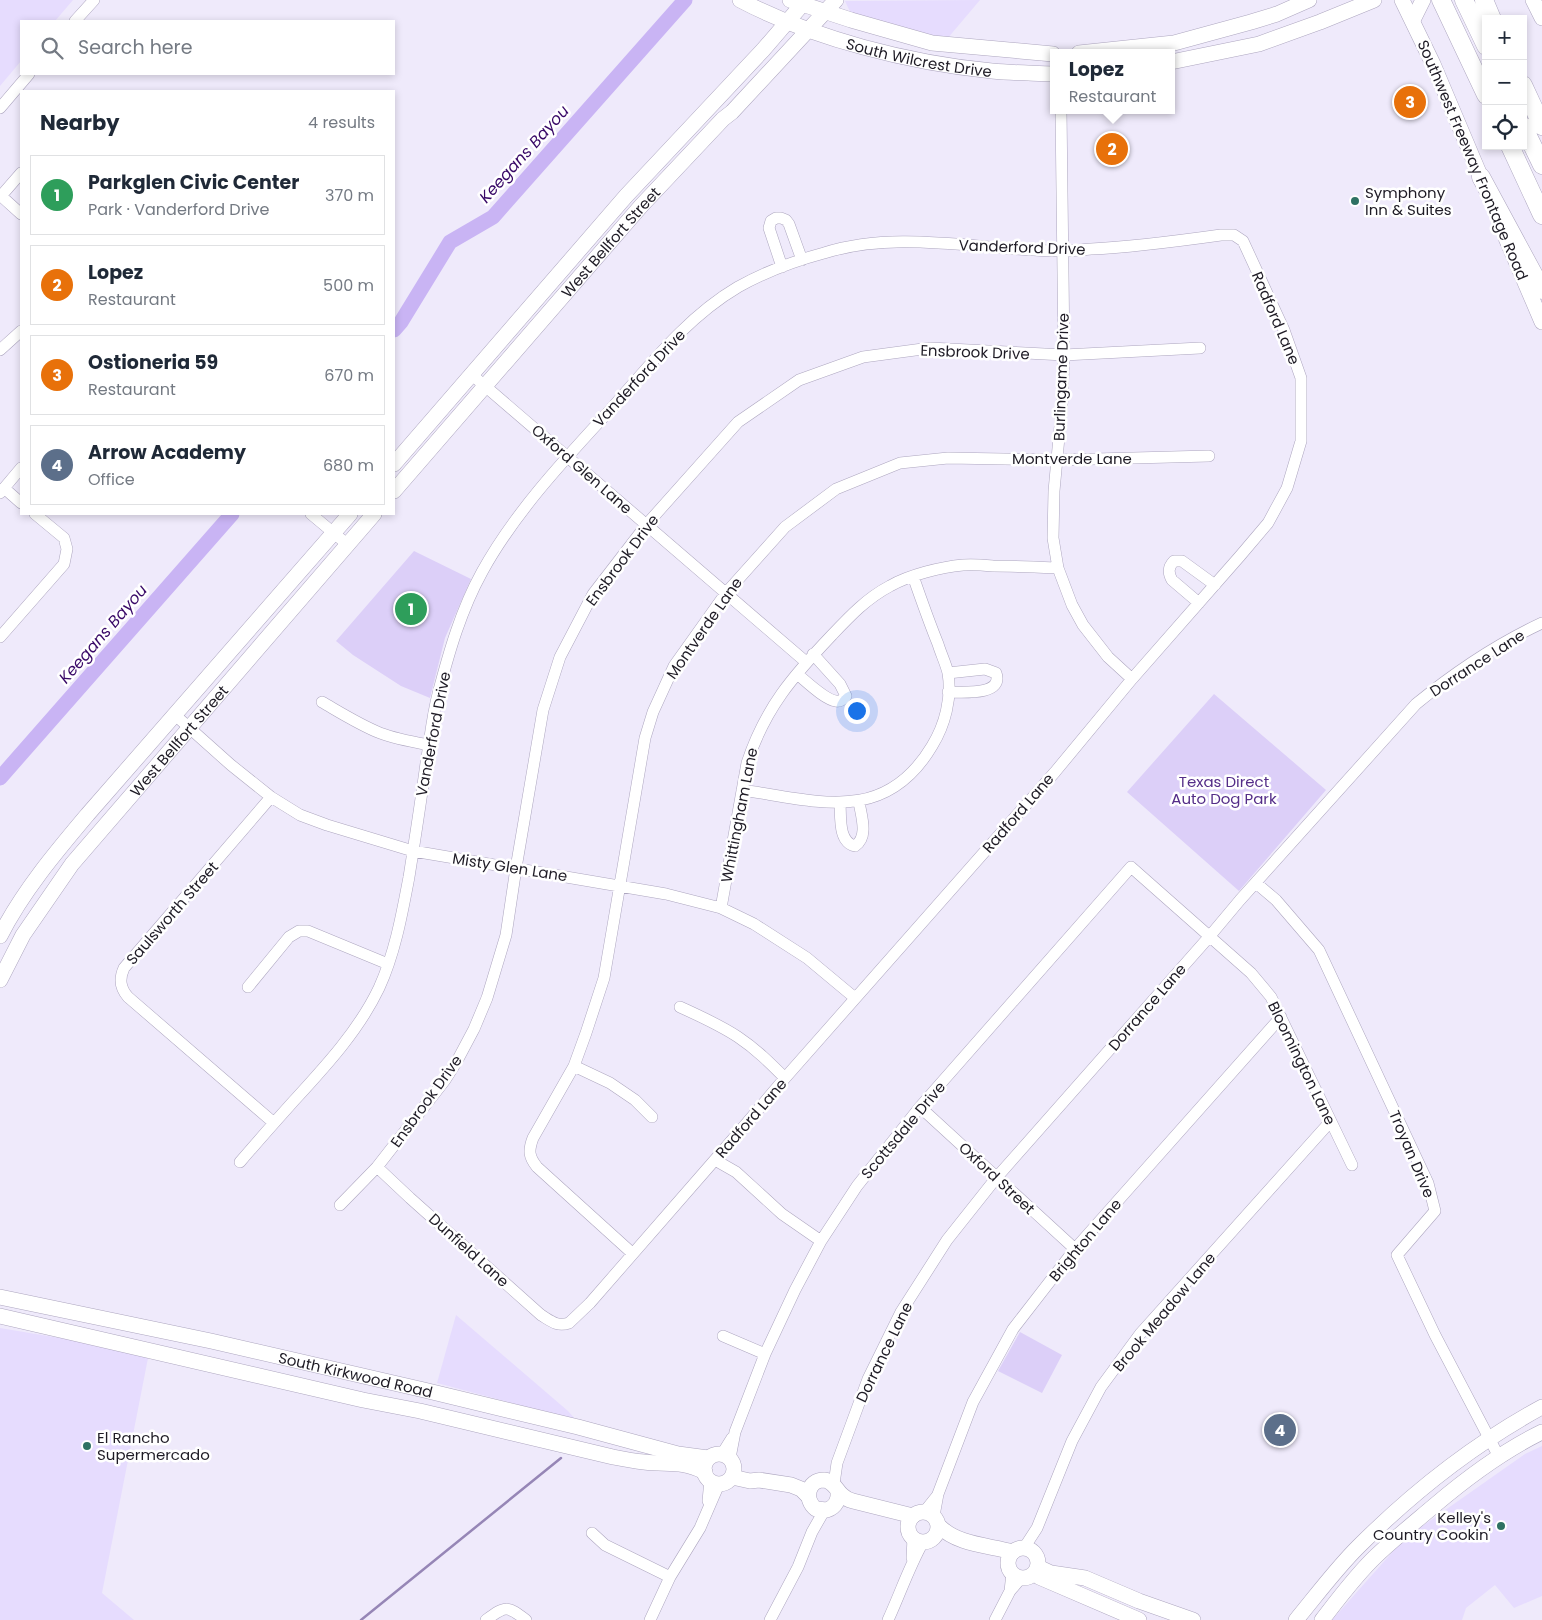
<!DOCTYPE html>
<meta charset="utf-8">
<style>
body{margin:0;font-family:Poppins,sans-serif;background:#f6f6f7;color:#1f2937}
.controls{position:absolute;right:15px;top:15px;display:grid;overflow:hidden;border-radius:0px;box-shadow:0 2px 8px #0003}
.controls button{width:45px;height:45px;display:grid;place-items:center;padding:0;border:0;border-bottom:1px solid #e0e1e3;background:#fff;color:#1f2937;font:25px sans-serif}
.you{position:absolute;left:856px;top:710px;width:18px;height:18px;margin:-12px;border:4px solid #fff;border-radius:50%;background:#1a73e8;box-shadow:0 0 0 8px #1a73e833}
.badge{display:grid;place-items:center;width:32px;height:32px;border-radius:50%;background:#b45309;color:#fff;font-size:16px;font-weight:700}
.pin{position:absolute;translate:-50% -50%;border:2px solid #fff;box-shadow:0 1px 5px #0006}
.popup{position:absolute;left:1050px;top:49px;width:125px;height:65px;box-sizing:border-box;display:grid;place-content:center;border-radius:0px;background:#fff;filter:drop-shadow(0 1px 4px #0005);font-size:16px;white-space:nowrap;color:#747a83}
.popup b{font-size:19px;color:#1f2937}
.popup::after{content:'';position:absolute;left:50%;top:100%;margin-left:-10px;border:10px solid transparent;border-top-color:#fff}
.list{margin:0;padding:0;list-style:none}
h2{display:flex;justify-content:space-between;align-items:center;height:65px;margin:0;padding:0 20px;font-size:21px}
h2 small{font-size:16px;font-weight:400;color:#747a83}
.list li{display:grid;grid-template-columns:32px 1fr auto;gap:15px;align-items:center;box-sizing:border-box;height:80px;margin:0 10px 10px;padding:0 10px;border:1px solid #e0e1e3;border-radius:0px}
.list b{display:block;font-size:19px;white-space:nowrap}
.list p{margin:0;font-size:16px;white-space:nowrap;color:#747a83}
.list em{font-size:16px;font-style:normal;color:#747a83}
.icon{flex:none;width:28px;height:28px;fill:none;stroke:currentColor;stroke-width:2;stroke-linecap:round;stroke-linejoin:round}
.map{position:relative;flex:none;width:1542px;height:1620px;overflow:hidden}
.search{position:absolute;background:#fff;box-shadow:0 2px 8px #0003;left:20px;top:20px;width:375px;height:55px;display:flex;align-items:center;gap:12px;box-sizing:border-box;padding:0 18px;border-radius:0px;color:#747a83;font-size:19px}
.panel{position:absolute;background:#fff;box-shadow:0 2px 8px #0003;left:20px;top:90px;width:375px;height:425px;border-radius:0px}
.map>svg:first-child{display:block}
.built{fill:#e6dcfe}
.green{fill:#dccff8}
.lines{fill:none;stroke-linecap:round;stroke-linejoin:round}
.stream{stroke:#9686b6;stroke-width:2.5}
.river{stroke:#c9b4f4;stroke-width:15}
.minor-casing{stroke:#ada6bf;stroke-width:12}
.major-casing{stroke:#ada6bf;stroke-width:16}
.highway-casing{stroke:#ada6bf;stroke-width:19}
.minor{stroke:#fff;stroke-width:11}
.major{stroke:#fff;stroke-width:15}
.highway{stroke:#fff;stroke-width:18}
.poi-dot{fill:#2e7163;stroke:#fff;stroke-width:2}
.labels{text-anchor:middle;dominant-baseline:central;stroke-width:5;stroke-linejoin:round;paint-order:stroke}
.street-label{font-size:15px;fill:#1e1b25;stroke:#fff}
.poi-label{font-size:15px;fill:#1e1b25;stroke:#fff;text-anchor:start}
.park-label{font-size:15px;fill:#542d88;stroke:#fff}
.water-label{font-size:16px;font-style:italic;fill:#380867;stroke:#fff}
</style>
<div class="map">
<svg width="1542" height="1620" viewBox="0 0 1542 1620">
<rect width="100%" height="100%" fill="#efeafb"/>
<path class="built" d="M0,0H73L55,21H21V61L0,86Z
M980,0L947,39L852,16L845,1Z
M456,1315L568,1411L576,1420L437,1383Z
M0,1328L149,1353L102,1593L134,1620H0Z
M1542,1446V1596L1514,1608L1495,1585L1466,1608L1462,1620H1332L1404,1539L1525,1454Z"/>
<path class="green" d="M414,551L471,579L445,638L430,698L401,686L353,655L336,641Z
M1214,694L1326,790L1239,891L1127,792Z
M1020,1332L1062,1355L1042,1393L998,1371Z"/>
<g class="lines">
<path class="stream" d="M361,1620L561,1458"/>
<path class="river" d="M394,330L401,322L450,242L493,217L685,0
M0,778L232,514"/>
<g class="minor-casing">
<path id="minor" d="M75,21L94,0
M0,108L29,74
M1061,110L1064,355L1062,405L1054,491L1053,538L1058,568L1072,605L1083,625L1108,657L1132,679
M0,195L21,214
M1,196L21,173
M782,267L769,228L771,221L776,218H781L786,220L789,224L802,260
M0,350L21,331
M471,374L806,662
M4,488L21,503
M0,493L21,468
M311,514L348,545
M1199,603L1172,580C1168,573 1168,567 1174,561H1182L1215,585
M0,637L64,564L67,549L64,538L35,514
M948,673L985,669L996,673C1004,696 962,692 948,692
M797,674C806,681 825,700 836,701C841,702 843,699 846,696L840,684L813,654
M322,702C341,713 360,725 380,733C396,739 413,742 429,745
M175,715L231,765L271,797L300,815L327,825L413,851L666,894L721,908L754,924L807,958L855,998
M742,790C817,801 885,825 932,746C945,725 952,698 948,673C946,664 941,654 938,644C929,622 921,599 913,576
M271,797L124,968C119,979 120,988 128,997L274,1123
M840,802C841,817 838,842 855,846C869,837 861,815 859,802
M1256,883L1276,900L1319,950L1428,1183L1435,1211L1397,1255L1435,1335L1499,1457
M721,908L747,763C765,708 793,676 832,635C850,616 867,598 890,586C909,575 941,567 963,565C972,564 983,565 993,566C1015,566 1036,567 1058,568
M248,987L289,937L299,931H308L388,964
M680,1007C700,1016 720,1025 738,1037C756,1049 770,1063 785,1078
M574,1066L610,1083L635,1100L652,1117
M920,1107L1075,1249
M715,1160L736,1172L782,1214L821,1241
M240,1162C257,1142 274,1123 291,1104C323,1069 358,1032 379,988C395,953 402,914 409,877C415,839 421,801 426,763C430,740 432,717 438,694C449,652 461,610 482,572C515,512 565,459 611,409C650,365 687,317 738,287C765,272 794,261 824,253C900,229 982,251 1061,251C1071,251 1081,250 1091,249C1135,247 1178,241 1221,235H1234L1243,241L1284,330L1301,378V441L1287,488L1268,523L1240,556L1132,679L1055,772L785,1078L740,1131L590,1303L569,1323C557,1327 551,1321 541,1315L410,1198L377,1167
M340,1205L377,1167L445,1080L457,1061L474,1029L487,998L506,935L516,868L543,710L560,657L593,594L647,524L738,422L799,380L863,357L930,348L1064,355L1200,348
M632,1253L537,1167C529,1157 528,1151 533,1138L574,1066L586,1033L604,978L645,738L653,712L674,666L726,593L785,527L836,489L900,463L948,458L1058,460L1209,456
M723,1336L765,1354
M722,1454L732,1438
M730,1458L735,1432L765,1354L795,1290L821,1241L857,1186L920,1107L1131,867L1251,973L1271,997L1352,1165
M834,1484L837,1463L868,1379L901,1312L947,1240L997,1177L1209,937L1240,900L1416,704C1454,673 1497,644 1542,623
M708,1501L710,1480
M925,1511L937,1496
M934,1516L938,1494L973,1402L1013,1329L1075,1249L1281,1017
M592,1533L605,1545L670,1577
M1024,1548L1037,1528L1072,1441L1101,1387L1140,1334L1330,1122
M912,1558L913,1538
M1010,1591L1012,1573
M486,1620C505,1606 507,1605 526,1620
M650,1620L670,1577L700,1528L719,1484
M770,1620L798,1567L812,1532L824,1511
M888,1620C900,1594 909,1567 923,1542
M995,1620L1010,1591L1021,1578"/>
</g>
<g class="major-casing">
<g id="major">
<path id="s1" d="M740,0C814,39 910,63 992,71C1012,73 1033,73 1053,74"/>
<path d="M790,0L851,20L932,43L1053,54"/>
<path d="M1402,0L1433,64L1485,187"/>
<path d="M1533,0L1542,18"/>
<path d="M1413,20L1423,0"/>
<path d="M1079,53L1174,43L1251,22L1277,14L1309,0"/>
<path d="M1171,62L1259,44L1320,22L1374,0"/>
<path d="M1506,238L1542,322"/>
<path d="M394,464L626,196L763,50L806,0"/>
<path id="s2" d="M394,491L641,206L723,119L732,112L836,0"/>
<path d="M0,936C23,891 56,852 88,814L350,514"/>
<path id="s3" d="M0,980L23,935L72,864L374,514"/>
<path id="s4" d="M0,1297L211,1341L424,1390L578,1427L678,1454L708,1458"/>
<path d="M0,1316L363,1400L420,1411L613,1457C623,1459 633,1461 644,1462C669,1465 680,1460 705,1472"/>
<circle cx="719" cy="1469" r="15"/>
<path d="M732,1477L750,1481L759,1480L791,1485L801,1489L808,1496"/>
<path d="M838,1491C839,1500 836,1507 827,1510L816,1509C804,1500 807,1480 824,1480C834,1481 836,1490 842,1495C845,1498 849,1500 853,1501L913,1516"/>
<circle cx="923" cy="1527" r="15"/>
<path d="M939,1526C958,1545 988,1545 1013,1552"/>
<circle cx="1023" cy="1563" r="15"/>
<path d="M1038,1567L1051,1573L1085,1578L1139,1601L1193,1620"/>
<path d="M1039,1577L1139,1620"/>
<path d="M1296,1620C1316,1596 1335,1570 1358,1547C1413,1492 1474,1444 1542,1407"/>
<path d="M1322,1620C1339,1598 1356,1575 1376,1556C1395,1538 1415,1522 1435,1505C1468,1477 1503,1451 1542,1432"/>
</g>
</g>
<g class="highway-casing">
<path id="highway" d="M1441,0L1486,95
M1464,0L1486,46
M1484,0L1492,19
M1523,85L1542,126
M1523,126L1542,165
M1510,146L1542,215
M1481,177L1542,290"/>
</g>
<use href="#minor" class="minor"/>
<use href="#major" class="major"/>
<use href="#highway" class="highway"/>
</g>
<g class="poi-dot">
<circle cx="1355" cy="201" r="5"/>
<circle cx="87" cy="1446" r="5"/>
<circle cx="1501" cy="1526" r="5"/>
</g>
<g class="labels">
<g class="street-label">
<text stroke="none"><textPath href="#s1" startOffset="189">South Wilcrest Drive</textPath></text>
<text transform="translate(1473 160) rotate(67)">Southwest Freeway Frontage Road</text>
<text stroke="none"><textPath href="#s2" startOffset="330">West Bellfort Street</textPath></text>
<text transform="translate(1022 247) rotate(2)">Vanderford Drive</text>
<text transform="translate(1276 318) rotate(67)">Radford Lane</text>
<text transform="translate(975 352) rotate(2)">Ensbrook Drive</text>
<text transform="translate(1061 377) rotate(-88)">Burlingame Drive</text>
<text transform="translate(639 378) rotate(-47)">Vanderford Drive</text>
<text x="1072" y="458">Montverde Lane</text>
<text transform="translate(582 469) rotate(41)">Oxford Glen Lane</text>
<text transform="translate(622 560) rotate(-53)">Ensbrook Drive</text>
<text transform="translate(704 628) rotate(-55)">Montverde Lane</text>
<text transform="translate(1477 663) rotate(-33)">Dorrance Lane</text>
<text transform="translate(433 734) rotate(-79)">Vanderford Drive</text>
<text stroke="none"><textPath href="#s3" startOffset="300">West Bellfort Street</textPath></text>
<text transform="translate(1018 813) rotate(-49)">Radford Lane</text>
<text transform="translate(739 815) rotate(-79)">Whittingham Lane</text>
<text transform="translate(510 867) rotate(9)">Misty Glen Lane</text>
<text transform="translate(172 913) rotate(-49)">Saulsworth Street</text>
<text transform="translate(1147 1007) rotate(-49)">Dorrance Lane</text>
<text transform="translate(1302 1063) rotate(64)">Bloomington Lane</text>
<text transform="translate(426 1101) rotate(-54)">Ensbrook Drive</text>
<text transform="translate(751 1118) rotate(-49)">Radford Lane</text>
<text transform="translate(903 1130) rotate(-50)">Scottsdale Drive</text>
<text transform="translate(1412 1154) rotate(67)">Troyan Drive</text>
<text transform="translate(997 1178) rotate(43)">Oxford Street</text>
<text transform="translate(1085 1240) rotate(-50)">Brighton Lane</text>
<text transform="translate(469 1250) rotate(42)">Dunfield Lane</text>
<text transform="translate(1164 1312) rotate(-50)">Brook Meadow Lane</text>
<text transform="translate(884 1352) rotate(-64)">Dorrance Lane</text>
<text stroke="none"><textPath href="#s4" startOffset="364">South Kirkwood Road</textPath></text>
</g>
<g class="poi-label">
<text x="1365" y="192">Symphony<tspan x="1365" dy="17">Inn &amp; Suites</tspan></text>
<text x="97" y="1437">El Rancho<tspan x="97" dy="17">Supermercado</tspan></text>
<text x="1491" y="1517" text-anchor="end">Kelley's<tspan x="1491" dy="17">Country Cookin'</tspan></text>
</g>
<g class="park-label">
<text x="1224" y="781">Texas Direct<tspan x="1224" dy="17">Auto Dog Park</tspan></text>
</g>
<g class="water-label">
<text transform="translate(524 154) rotate(-48)">Keegans Bayou</text>
<text transform="translate(103 634) rotate(-49)">Keegans Bayou</text>
</g>
</g>
</svg>
<div class="controls">
<button>+</button>
<button>−</button>
<button><svg class="icon" aria-label="locate" viewBox="0 0 24 24"><circle cx="12" cy="12" r="6"/><path d="M12 2v4M12 18v4M2 12h4M18 12h4"/></svg></button>
</div>
<div class="you"></div>
<div class="pin badge" style="left:411px;top:609px;background:#2e9e5b">1</div>
<div class="pin badge" style="left:1112px;top:149px;background:#e8710a">2</div>
<div class="popup"><b>Lopez</b>Restaurant</div>
<div class="pin badge" style="left:1410px;top:102px;background:#e8710a">3</div>
<div class="pin badge" style="left:1280px;top:1430px;background:#5c6f8a">4</div>
<div class="search"><svg class="icon" aria-label="search" viewBox="0 0 24 24"><circle cx="10" cy="10" r="6"/><path d="M15 15l6 6"/></svg>Search here</div>
<section class="panel">
<h2>Nearby<small>4 results</small></h2>
<ul class="list">
<li><span class="badge" style="background:#2e9e5b">1</span><div><b>Parkglen Civic Center</b><p>Park · Vanderford Drive</p></div><em>370 m</em></li>
<li><span class="badge" style="background:#e8710a">2</span><div><b>Lopez</b><p>Restaurant</p></div><em>500 m</em></li>
<li><span class="badge" style="background:#e8710a">3</span><div><b>Ostioneria 59</b><p>Restaurant</p></div><em>670 m</em></li>
<li><span class="badge" style="background:#5c6f8a">4</span><div><b>Arrow Academy</b><p>Office</p></div><em>680 m</em></li>
</ul>
</section>
</div>
